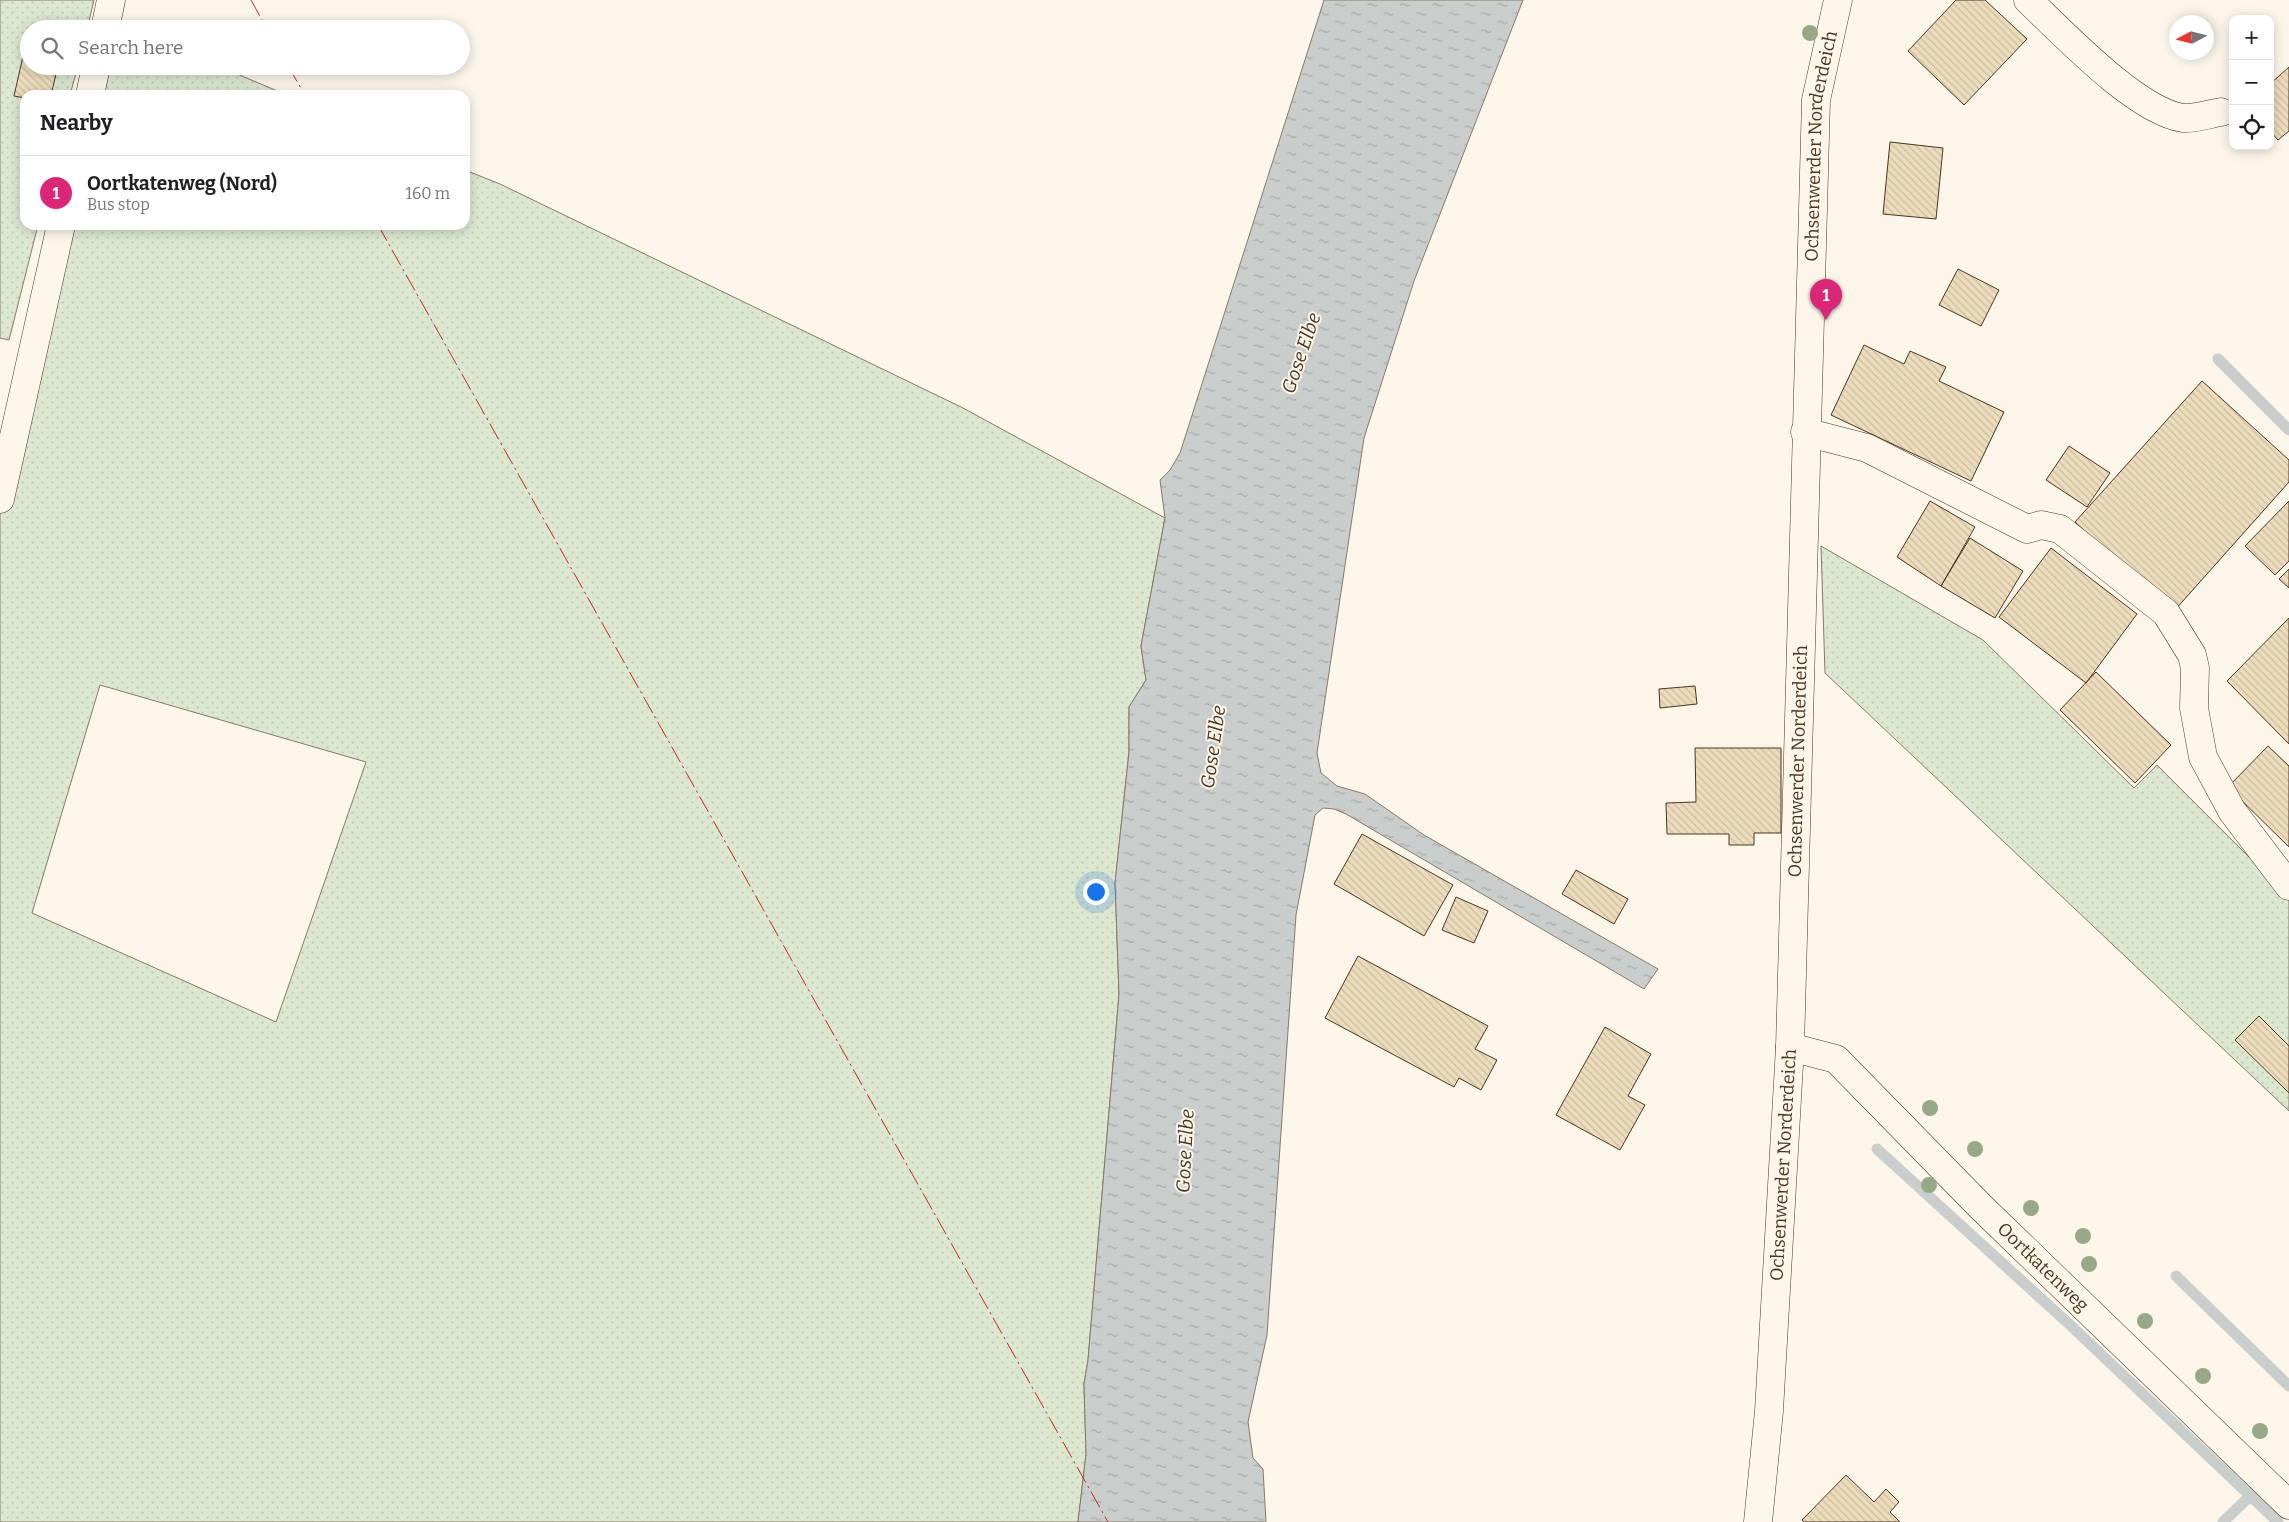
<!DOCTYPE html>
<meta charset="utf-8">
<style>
body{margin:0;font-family:Bitter,serif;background:#f2f2f2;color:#202124}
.controls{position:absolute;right:15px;top:15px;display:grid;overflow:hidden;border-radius:10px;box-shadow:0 2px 12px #0003}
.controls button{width:45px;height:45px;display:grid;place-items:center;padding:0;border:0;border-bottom:1px solid #e0e0e0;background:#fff;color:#202124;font:25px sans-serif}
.compass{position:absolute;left:2169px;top:15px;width:45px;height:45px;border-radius:50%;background:#fff;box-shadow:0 2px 12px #0003;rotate:263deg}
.you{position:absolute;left:1095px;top:891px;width:18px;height:18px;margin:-12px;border:4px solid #fff;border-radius:50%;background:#1a73e8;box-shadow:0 0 0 8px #1a73e833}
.badge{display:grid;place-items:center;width:32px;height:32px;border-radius:50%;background:#db2777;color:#fff;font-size:16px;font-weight:700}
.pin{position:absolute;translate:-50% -41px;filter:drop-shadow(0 1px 2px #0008)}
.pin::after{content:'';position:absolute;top:26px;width:18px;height:15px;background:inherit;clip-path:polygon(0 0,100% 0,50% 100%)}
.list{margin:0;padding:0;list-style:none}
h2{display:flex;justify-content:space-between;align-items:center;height:65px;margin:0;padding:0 20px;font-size:21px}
h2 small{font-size:16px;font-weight:400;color:#757577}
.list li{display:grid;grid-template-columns:32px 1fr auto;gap:15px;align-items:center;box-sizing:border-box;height:75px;padding:0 20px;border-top:1px solid #e0e0e0}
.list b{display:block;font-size:19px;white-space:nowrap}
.list p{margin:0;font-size:16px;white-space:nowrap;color:#757577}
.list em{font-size:16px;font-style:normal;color:#757577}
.icon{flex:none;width:28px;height:28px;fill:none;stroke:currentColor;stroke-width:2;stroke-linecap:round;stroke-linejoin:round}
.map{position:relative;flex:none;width:2289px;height:1522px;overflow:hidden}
.search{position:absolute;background:#fff;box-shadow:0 2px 12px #0003;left:20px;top:20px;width:450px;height:55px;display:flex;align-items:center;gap:12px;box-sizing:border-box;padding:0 18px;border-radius:28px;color:#757577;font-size:19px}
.panel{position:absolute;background:#fff;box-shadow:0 2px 12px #0003;left:20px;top:90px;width:450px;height:140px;border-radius:15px}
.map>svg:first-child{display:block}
.grass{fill:url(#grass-dots);stroke:#887966;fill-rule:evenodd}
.water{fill:url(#water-ripples);stroke:#887966}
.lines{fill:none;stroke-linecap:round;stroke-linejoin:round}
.stream{stroke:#c9cecd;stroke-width:11}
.building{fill:url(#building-back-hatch);stroke:#4a3520}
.minor-casing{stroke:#4a3520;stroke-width:29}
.minor{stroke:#fbf6e9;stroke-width:28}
.power{stroke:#c62828;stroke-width:1;stroke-dasharray:18 4 2.5 4;stroke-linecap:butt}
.tree{fill:#96a887}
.labels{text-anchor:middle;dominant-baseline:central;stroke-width:4;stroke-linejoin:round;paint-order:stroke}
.street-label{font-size:18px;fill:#4a3520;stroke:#fbf6e9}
.water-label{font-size:19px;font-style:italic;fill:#4a3520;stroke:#fbf6e9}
</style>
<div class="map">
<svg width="2289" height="1522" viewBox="0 0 2289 1522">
<defs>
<pattern id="grass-dots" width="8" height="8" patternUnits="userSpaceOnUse" patternTransform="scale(1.25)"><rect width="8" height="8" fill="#dce7d0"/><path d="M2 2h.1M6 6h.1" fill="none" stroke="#bec7b2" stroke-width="1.8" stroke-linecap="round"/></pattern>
<pattern id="water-ripples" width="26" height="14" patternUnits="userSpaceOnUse" patternTransform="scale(1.25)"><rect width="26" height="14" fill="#c9cecd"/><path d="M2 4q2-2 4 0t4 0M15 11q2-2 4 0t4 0" fill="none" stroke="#a5a8a6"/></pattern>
<pattern id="building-back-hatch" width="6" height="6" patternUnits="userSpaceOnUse" patternTransform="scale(1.25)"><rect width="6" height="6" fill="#ecdcbc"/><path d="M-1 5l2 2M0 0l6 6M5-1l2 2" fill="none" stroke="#ccbda1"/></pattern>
</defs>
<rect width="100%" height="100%" fill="#fbf6e9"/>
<path class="grass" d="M0,0H94L87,29H29V66H78L70,95H25V225H38L9,340L0,338Z
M93,66H218L287,95H87Z
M465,170L500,184L963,408L1165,518L1141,646L1146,680L1129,707V752L1115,883L1119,994L1088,1360L1084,1384L1086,1454L1078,1522H0V472L57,225H465ZM100,685L366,762L276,1022L32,913Z
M1821,546L1983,640L2134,788L2157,765L2289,897V1111L1825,673Z"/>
<path class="water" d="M1324,0H1523L1414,281L1364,438L1317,753L1321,773L1337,786L1365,794L1424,835L1658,969L1644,989L1346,814L1334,809L1323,808L1315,815L1296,915L1267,1335L1248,1422L1253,1458L1263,1469L1266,1522H1078L1086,1454L1084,1384L1088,1360L1119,994L1115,883L1129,752V707L1146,680L1141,646L1165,518L1160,480L1170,470L1180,453Z"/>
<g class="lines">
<path class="stream" d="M2218,359L2289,430
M1877,1149L2068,1323L2278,1522
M2176,1276L2289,1386
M2223,1522L2250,1496"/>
</g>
<path class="building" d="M1956,0H1985L2027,39L1964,105L1908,51Z
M28,34L29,66H58L51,95H25V98L14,96Z
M2289,67V131L2278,140L2270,131V84Z
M1890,142L1943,148L1936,219L1883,214Z
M1958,269L1999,290L1981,326L1939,305Z
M1864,345L1904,364L1910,351L1946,367L1939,381L2004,412L1971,481L1831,415Z
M2202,381L2289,460V482L2174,611L2075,522Z
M2069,446L2110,473L2087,507L2046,480Z
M1930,501L1975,527L1941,586L1897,557Z
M2289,501V561L2275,575L2245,546Z
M1970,538L2023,571L1995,618L1941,586Z
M2051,548L2137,614L2086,683L1999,617Z
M2289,569V588L2279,579Z
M2289,618V744L2227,681Z
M2096,672L2171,745L2135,783L2060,710Z
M1695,686L1697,704L1660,708L1659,689Z
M2268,746L2289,766V847L2228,787Z
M1695,748H1781V833H1754V845H1729V834H1667L1666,803L1696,802Z
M1362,834L1453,885L1424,936L1334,884Z
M1576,870L1628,899L1614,924L1562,894Z
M1456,897L1488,911L1474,943L1442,930Z
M1358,956L1488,1026L1475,1049L1497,1060L1481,1090L1459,1078L1454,1087L1325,1018Z
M2259,1016L2289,1046V1093L2235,1040Z
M1605,1027L1651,1054L1628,1096L1645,1105L1620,1150L1556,1115Z
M1846,1475L1874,1502L1886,1489L1899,1502L1890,1512L1900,1522H1804L1802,1520Z"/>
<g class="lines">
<g class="minor-casing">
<g id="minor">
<path d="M2028,0C2063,33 2136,111 2183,118C2194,119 2209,114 2221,112"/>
<path d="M105,29L111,0"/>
<path d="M90,95L96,66"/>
<path d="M1805,432L1867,448L2027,529L2041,525L2060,529L2166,613L2192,655L2195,668L2194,708L2203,757L2232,811L2289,886"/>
<path d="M0,499L61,225"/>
<path id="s1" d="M1790,1047L1836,1059L1981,1207L2289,1505"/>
<path id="s2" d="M1758,1522L1769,1411L1790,1047L1816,100L1838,0"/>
</g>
</g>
<use href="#minor" class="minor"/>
<path class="power" d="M251,0L267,29
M288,66L305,95
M378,225L1108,1522"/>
</g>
<g class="tree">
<circle cx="1810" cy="33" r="8"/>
<circle cx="1930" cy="1108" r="8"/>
<circle cx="1975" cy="1149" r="8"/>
<circle cx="1929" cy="1185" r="8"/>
<circle cx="2031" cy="1208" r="8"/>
<circle cx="2083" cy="1236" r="8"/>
<circle cx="2089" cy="1264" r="8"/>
<circle cx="2145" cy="1321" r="8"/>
<circle cx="2203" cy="1376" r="8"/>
<circle cx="2260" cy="1431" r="8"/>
</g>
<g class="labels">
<g class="street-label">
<text stroke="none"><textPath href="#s2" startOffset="1378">Ochsenwerder Norderdeich</textPath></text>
<text stroke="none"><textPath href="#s2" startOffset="762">Ochsenwerder Norderdeich</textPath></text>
<text stroke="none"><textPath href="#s2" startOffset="358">Ochsenwerder Norderdeich</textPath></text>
<text stroke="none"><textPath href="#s1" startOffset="341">Oortkatenweg</textPath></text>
</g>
<g class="water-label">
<text transform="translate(1301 353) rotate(-71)">Gose Elbe</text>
<text transform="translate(1213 747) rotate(-82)">Gose Elbe</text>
<text transform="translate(1185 1151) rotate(-87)">Gose Elbe</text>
</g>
</g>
</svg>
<div class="controls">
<button>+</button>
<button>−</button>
<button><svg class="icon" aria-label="locate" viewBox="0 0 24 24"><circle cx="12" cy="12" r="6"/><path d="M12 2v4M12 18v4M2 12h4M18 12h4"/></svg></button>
</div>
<svg class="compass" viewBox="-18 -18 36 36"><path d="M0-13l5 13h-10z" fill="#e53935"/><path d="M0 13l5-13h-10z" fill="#757577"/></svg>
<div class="you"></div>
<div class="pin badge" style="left:1826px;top:320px">1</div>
<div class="search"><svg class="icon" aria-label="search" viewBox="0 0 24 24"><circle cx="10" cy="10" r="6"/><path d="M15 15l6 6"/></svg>Search here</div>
<section class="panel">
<h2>Nearby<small></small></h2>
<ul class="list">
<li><span class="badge">1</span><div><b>Oortkatenweg (Nord)</b><p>Bus stop</p></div><em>160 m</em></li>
</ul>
</section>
</div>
